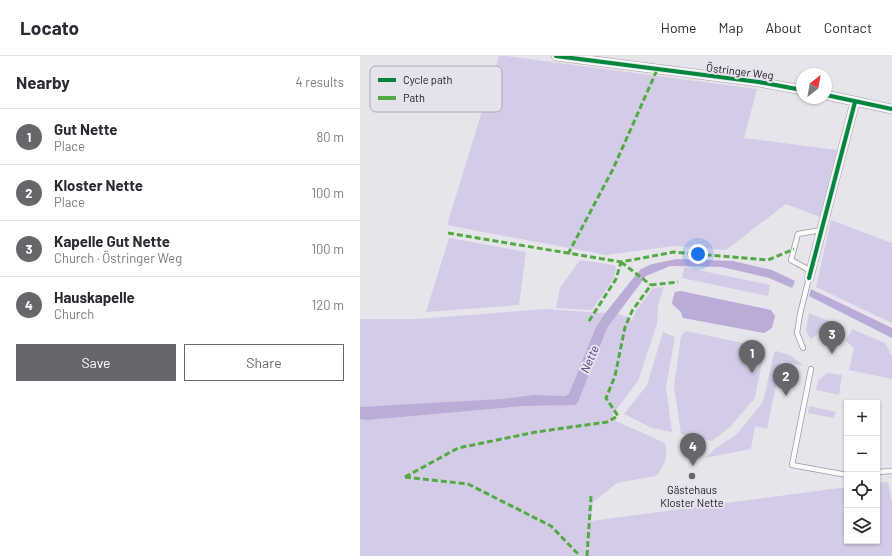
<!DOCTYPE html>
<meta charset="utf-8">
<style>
body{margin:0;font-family:Barlow,sans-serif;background:#f2f2f3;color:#2b2b33}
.controls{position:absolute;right:12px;bottom:12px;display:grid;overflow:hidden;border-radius:0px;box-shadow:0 1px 3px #0004}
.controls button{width:36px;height:36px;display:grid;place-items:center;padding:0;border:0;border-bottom:1px solid #e1e1e2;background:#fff;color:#2b2b33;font:20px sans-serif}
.compass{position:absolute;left:436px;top:12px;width:36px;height:36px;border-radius:50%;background:#fff;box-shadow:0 1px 3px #0004;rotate:31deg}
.you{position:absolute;left:338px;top:198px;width:14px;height:14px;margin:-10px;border:3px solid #fff;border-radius:50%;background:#1a73e8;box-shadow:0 0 0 6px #1a73e833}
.badge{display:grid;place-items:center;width:26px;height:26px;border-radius:50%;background:#67666a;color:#fff;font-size:13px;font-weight:700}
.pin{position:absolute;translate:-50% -33px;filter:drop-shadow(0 1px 2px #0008)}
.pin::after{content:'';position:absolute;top:21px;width:14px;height:12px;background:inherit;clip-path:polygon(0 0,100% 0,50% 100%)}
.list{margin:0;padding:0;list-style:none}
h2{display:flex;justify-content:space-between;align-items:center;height:52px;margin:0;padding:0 16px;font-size:17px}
h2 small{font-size:13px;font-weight:400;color:#7c7c81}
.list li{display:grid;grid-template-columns:26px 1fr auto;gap:12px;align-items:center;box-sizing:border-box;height:56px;padding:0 16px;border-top:1px solid #e1e1e2}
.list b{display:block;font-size:15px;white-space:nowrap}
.list p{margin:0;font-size:13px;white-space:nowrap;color:#7c7c81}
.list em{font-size:13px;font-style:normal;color:#7c7c81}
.actions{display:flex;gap:8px;padding:12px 16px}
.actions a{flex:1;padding:9px 0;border:1px solid #67666a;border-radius:0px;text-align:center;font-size:14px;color:#67666a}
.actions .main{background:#67666a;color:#fff}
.icon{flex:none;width:22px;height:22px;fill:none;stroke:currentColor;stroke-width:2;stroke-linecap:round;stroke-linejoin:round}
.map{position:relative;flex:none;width:532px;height:500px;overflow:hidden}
header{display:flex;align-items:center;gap:24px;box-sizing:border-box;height:56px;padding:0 20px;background:#fff;border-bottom:1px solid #e1e1e2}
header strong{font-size:19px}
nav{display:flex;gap:22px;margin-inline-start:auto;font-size:14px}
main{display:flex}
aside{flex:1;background:#fff}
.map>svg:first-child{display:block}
.green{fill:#d4cce7}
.water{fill:#bbacd7}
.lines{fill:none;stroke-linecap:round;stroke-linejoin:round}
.service-casing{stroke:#9b9a9f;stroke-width:6}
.minor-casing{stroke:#9b9a9f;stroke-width:10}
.service{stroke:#fbfbfc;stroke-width:4.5}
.minor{stroke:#fbfbfc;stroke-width:9}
.quiet{stroke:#53aa44;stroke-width:3;stroke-dasharray:6 3;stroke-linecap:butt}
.cycleway-casing{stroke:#e5e2ee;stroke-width:6}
.cycleway{stroke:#00873e;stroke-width:4}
.poi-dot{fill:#67666a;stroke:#e5e2ee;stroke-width:1.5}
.labels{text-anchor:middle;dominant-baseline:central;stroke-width:4;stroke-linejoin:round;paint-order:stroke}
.street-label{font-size:11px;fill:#222125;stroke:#e5e2ee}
.poi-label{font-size:11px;fill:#222125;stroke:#e5e2ee}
.water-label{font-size:12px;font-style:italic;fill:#52357b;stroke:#e5e2ee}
.key{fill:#e5e2ee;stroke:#aaa8b2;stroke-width:1}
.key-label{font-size:11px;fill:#222125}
</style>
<header>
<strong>Locato</strong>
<nav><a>Home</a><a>Map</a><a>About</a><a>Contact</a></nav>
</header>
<main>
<aside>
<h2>Nearby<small>4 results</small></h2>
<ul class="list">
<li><span class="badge">1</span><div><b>Gut Nette</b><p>Place</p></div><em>80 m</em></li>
<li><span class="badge">2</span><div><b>Kloster Nette</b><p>Place</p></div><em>100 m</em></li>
<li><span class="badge">3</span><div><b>Kapelle Gut Nette</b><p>Church · Östringer Weg</p></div><em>100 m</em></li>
<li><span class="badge">4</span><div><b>Hauskapelle</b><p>Church</p></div><em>120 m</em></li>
</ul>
<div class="actions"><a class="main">Save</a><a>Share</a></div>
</aside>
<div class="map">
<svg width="532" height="500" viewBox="0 0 532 500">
<rect width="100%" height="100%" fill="#e6e5eb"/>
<path class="green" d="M139,0H147L397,33L384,82L477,94L460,161L426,148L366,194L314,190L246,199L87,169Z
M471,164L532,187V267L456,231Z
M89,182L166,196L159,249L66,256Z
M220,204L254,209L256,211L254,222L232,254L196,252L200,232Z
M324,211L410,229L408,240L322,222Z
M304,231L298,249L297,268L278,325L253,358L256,365L305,387C308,402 305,409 296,420L257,427L233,446L231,465L487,431V485H517V427L528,426L532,446V500H0V263H58L185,253L259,258L270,262L272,265L275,256L293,232Z
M449,257L484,271L480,280L463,274L451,283L446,275Z
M492,273L525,287L532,300V323L489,314L494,292L486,285Z
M326,275L401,291L404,295L395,342L370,371L352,385L321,378L314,330L321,280Z
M303,276L315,281L306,331L312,376L292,372L264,358L287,329Z
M416,295L430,299L444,310L421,305L407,373L395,370L391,393L345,402L356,392L377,378L403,346L414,297Z
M467,317L482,319L479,339L456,334L458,325Z
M449,350L476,356L474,362L448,357Z"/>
<path class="water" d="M317,203L373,205L412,214L435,225L432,232L409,222L362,211L310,210L286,220L247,272L218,346L215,349L163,350L7,364L0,363V351L142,343L174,339L205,340L209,338L235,273L243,260L270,226L281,213L292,208Z
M451,233L532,272V282L449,240Z
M321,235L411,254L415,260L412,272L404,277L323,262L322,260L321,256L312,248L313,242L315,236Z"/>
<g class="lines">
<g class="service-casing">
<path id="service" d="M451,215L431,204L438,178L461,174
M443,292L437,277L440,258L449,222
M451,313L432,409L487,419
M517,416L532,415"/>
</g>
<g class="minor-casing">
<path id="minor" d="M196,0L399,26L442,34
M466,39L532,53
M449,222L495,46"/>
</g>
<use href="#service" class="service"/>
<use href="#minor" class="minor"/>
<path class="quiet" d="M88,177L261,206L314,196L408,204L434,193
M208,198L253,113L297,14
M261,206L291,229
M229,265L256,223L261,206
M45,421L98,392L176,376L247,366L258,360L246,342L255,320L265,271L272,255L291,229L318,226
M45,421L108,428L191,470L220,500
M227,500L231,440"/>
<g class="cycleway-casing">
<path id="cycleway" d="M196,0L399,26L442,34
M466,39L532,53
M449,222L495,46"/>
</g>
<use href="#cycleway" class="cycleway"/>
</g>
<circle class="poi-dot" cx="332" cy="420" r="4"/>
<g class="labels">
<g class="street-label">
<text transform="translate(380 15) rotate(7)">Östringer Weg</text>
</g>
<g class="poi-label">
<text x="332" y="433">Gästehaus<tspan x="332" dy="13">Kloster Nette</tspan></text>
</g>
<g class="water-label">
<text transform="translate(229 303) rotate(-67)">Nette</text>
</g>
</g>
<rect x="10" y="10" width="132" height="46" rx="6" class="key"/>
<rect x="18" y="22" width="18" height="4" fill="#00873e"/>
<rect x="18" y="40" width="18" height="4" fill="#53aa44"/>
<g class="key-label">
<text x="43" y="28">Cycle path</text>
<text x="43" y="46">Path</text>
</g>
</svg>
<div class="controls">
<button>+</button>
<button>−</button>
<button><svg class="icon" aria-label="locate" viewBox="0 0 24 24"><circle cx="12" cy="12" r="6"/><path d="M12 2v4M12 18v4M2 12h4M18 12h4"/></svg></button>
<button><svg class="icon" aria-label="layers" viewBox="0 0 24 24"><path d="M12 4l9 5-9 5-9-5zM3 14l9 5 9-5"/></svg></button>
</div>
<svg class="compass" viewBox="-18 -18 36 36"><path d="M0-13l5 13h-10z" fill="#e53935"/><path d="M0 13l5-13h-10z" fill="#7c7c81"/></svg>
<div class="you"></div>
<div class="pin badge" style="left:392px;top:317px">1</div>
<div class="pin badge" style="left:426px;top:340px">2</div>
<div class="pin badge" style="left:472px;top:298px">3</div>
<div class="pin badge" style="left:333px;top:410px">4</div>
</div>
</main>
